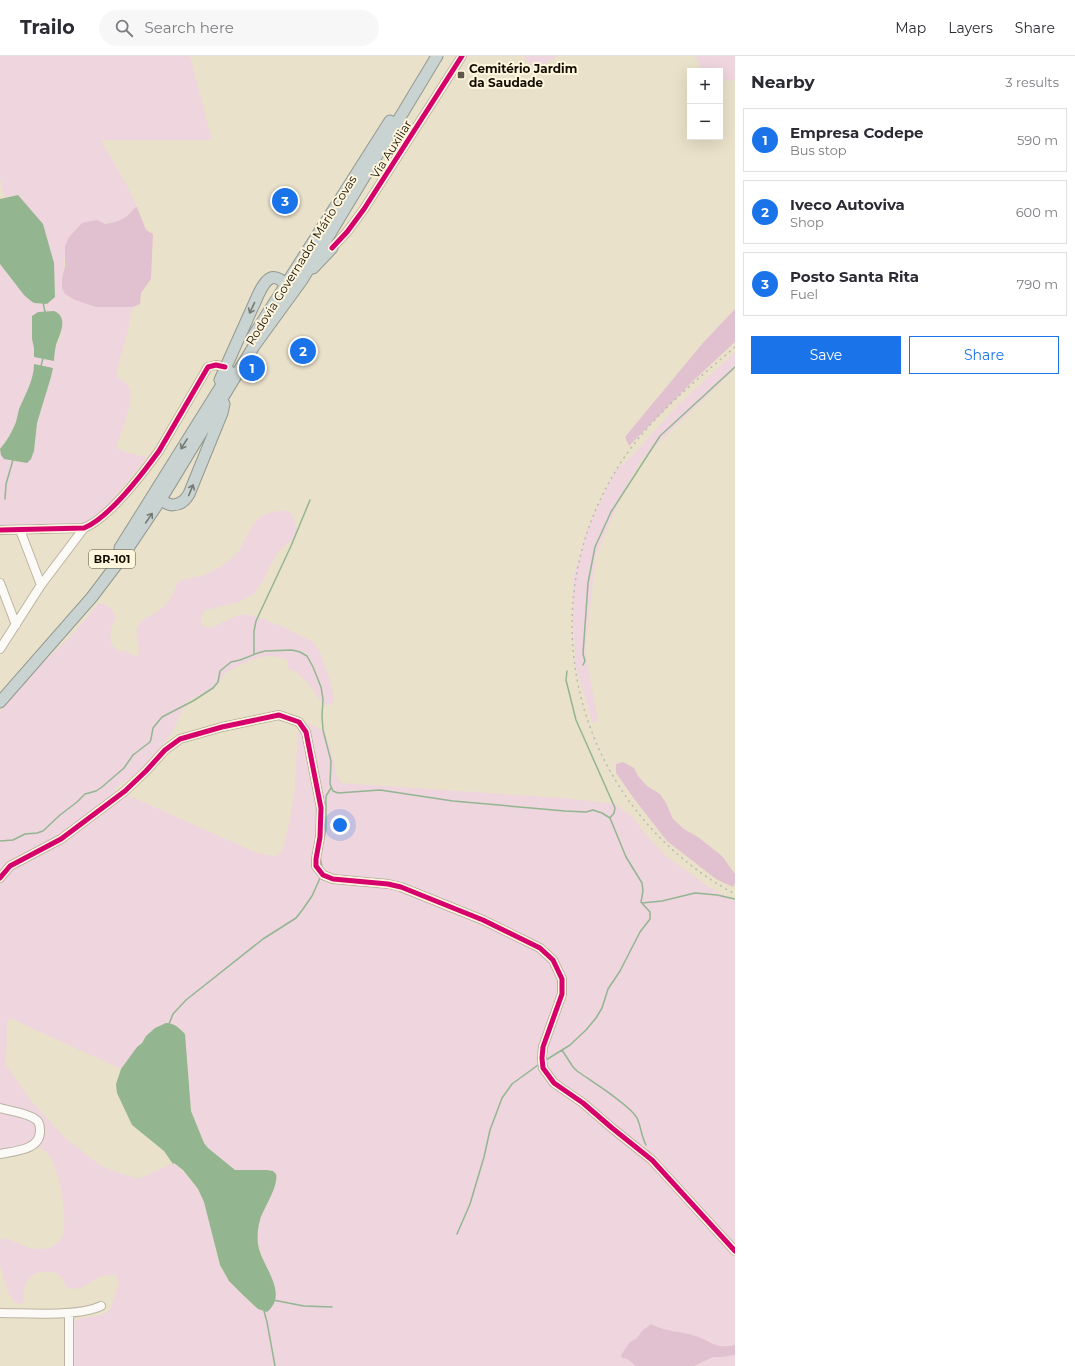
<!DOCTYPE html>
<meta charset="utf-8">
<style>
body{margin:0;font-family:Montserrat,sans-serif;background:#f7f7f7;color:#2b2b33}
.controls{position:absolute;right:12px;top:12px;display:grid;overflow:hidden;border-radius:0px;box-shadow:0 4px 16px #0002}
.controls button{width:36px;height:36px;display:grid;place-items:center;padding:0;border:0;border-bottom:1px solid #e1e1e2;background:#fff;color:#2b2b33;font:20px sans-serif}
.you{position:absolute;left:340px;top:769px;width:14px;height:14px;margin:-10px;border:3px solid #fff;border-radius:50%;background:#1a73e8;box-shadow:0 0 0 6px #1a73e833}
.badge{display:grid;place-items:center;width:26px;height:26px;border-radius:50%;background:#1a73e8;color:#fff;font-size:13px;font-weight:700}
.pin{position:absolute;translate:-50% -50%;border:2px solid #fff;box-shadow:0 1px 4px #0006}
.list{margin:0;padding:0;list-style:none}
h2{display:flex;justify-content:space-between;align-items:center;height:52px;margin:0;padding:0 16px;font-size:17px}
h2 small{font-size:13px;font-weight:400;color:#7c7c81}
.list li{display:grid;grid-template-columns:26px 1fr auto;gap:12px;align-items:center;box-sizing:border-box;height:64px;margin:0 8px 8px;padding:0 8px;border:1px solid #e1e1e2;border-radius:0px}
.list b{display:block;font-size:15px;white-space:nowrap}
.list p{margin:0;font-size:13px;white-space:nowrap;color:#7c7c81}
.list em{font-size:13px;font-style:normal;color:#7c7c81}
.actions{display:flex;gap:8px;padding:12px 16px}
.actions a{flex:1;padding:9px 0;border:1px solid #1a73e8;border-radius:0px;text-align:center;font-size:14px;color:#1a73e8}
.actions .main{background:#1a73e8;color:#fff}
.icon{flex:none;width:22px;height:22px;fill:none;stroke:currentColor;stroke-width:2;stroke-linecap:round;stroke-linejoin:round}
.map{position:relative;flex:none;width:735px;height:1310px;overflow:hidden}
header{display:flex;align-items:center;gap:24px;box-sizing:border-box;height:56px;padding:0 20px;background:#fff;border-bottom:1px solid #e1e1e2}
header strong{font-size:19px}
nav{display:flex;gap:22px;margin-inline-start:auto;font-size:14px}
.search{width:280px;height:36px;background:#f7f7f7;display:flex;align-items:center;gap:10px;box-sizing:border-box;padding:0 14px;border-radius:22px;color:#7c7c81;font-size:15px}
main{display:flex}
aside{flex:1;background:#fff}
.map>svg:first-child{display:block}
.green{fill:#eed5de;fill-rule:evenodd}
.forest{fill:#e1c1d0}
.water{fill:#93b691}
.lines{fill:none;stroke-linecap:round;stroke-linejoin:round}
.stream{stroke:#93b691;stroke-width:1.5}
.minor-casing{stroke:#bbb4a3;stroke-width:10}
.highway-casing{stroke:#919990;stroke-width:13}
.minor{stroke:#fcfaf7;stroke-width:8}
.highway{stroke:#c9d3d2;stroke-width:11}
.rail{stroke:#bcbab4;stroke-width:1.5;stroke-dasharray:2 4;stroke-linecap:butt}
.cycleway-casing{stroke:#fef5dc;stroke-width:8}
.cycleway{stroke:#d6006c;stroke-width:5}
.oneway{stroke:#777a74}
.poi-dot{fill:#5e5748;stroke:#fef5dc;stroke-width:1.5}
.labels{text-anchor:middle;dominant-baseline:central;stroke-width:4;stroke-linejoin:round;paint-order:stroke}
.shield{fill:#fef5dc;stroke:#5a5343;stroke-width:1}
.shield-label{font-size:11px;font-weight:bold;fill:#130d02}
.poi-label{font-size:12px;font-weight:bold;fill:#130d02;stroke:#fef5dc;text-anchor:start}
.street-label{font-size:12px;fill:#130d02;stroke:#fef5dc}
</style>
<header>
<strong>Trailo</strong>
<div class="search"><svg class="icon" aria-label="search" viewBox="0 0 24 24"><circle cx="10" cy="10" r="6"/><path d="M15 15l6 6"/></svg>Search here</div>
<nav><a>Map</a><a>Layers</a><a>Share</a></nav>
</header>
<main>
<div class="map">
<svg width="735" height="1310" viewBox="0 0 735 1310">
<rect width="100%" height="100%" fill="#eae1ca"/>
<path class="green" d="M0,0H190L212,84H101L126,128L137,151L133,153L128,159L118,165L105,168L64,202C65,215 57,232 69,241L96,251H133L126,283L116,316L117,321C121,324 127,326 129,331C136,343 120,380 116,392L128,397L147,401L104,454C102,457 99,461 95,463C72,474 27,470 0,470V208C8,218 29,252 44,248C47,247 51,243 55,241L54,229L18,139L4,141L0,122ZM32,260L62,264V276L55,294L34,301V292L32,283ZM34,309L51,321L37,367L34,395L23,407L17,405L0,393C7,385 12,376 16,366C17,362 18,357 19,354C25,339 34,325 34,309Z
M523,0H558L535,14Z
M695,0H735V24L720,25V15H700V8Z
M735,296V313L642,403L622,438L596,500L585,595L598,665L593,667L576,612L573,563L574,519L588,472L615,415L635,397L675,352Z
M278,455H287L292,458L297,473L294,482L279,495L269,512L265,522L253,539L238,546L206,554L202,558L201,566L203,571L211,572L236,560L245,558L258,561L283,571L312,585L319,594L330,624L334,644L331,649H323L311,631L296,615L290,614L287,608V604C281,602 275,600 269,600C254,600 238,611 225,617L222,623L215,630L187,646L179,661L172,677L152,701L136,718L114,733L257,797L275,800L282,796L290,764L295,731L298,672L307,666L325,676L331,693L336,718L341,727L574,743L616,748L622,754L631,759L648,781L666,800L709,831L735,845V1289C716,1293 704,1283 687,1278C674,1275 662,1274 651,1268L642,1275L637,1282L630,1286L623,1303H627L636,1310H70L71,1274L73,1266L81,1262L102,1259L110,1254L119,1226L116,1219C112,1219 107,1219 103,1220C89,1225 83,1236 67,1232C64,1228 63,1221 59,1219C55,1216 51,1216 47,1216C29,1214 22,1231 24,1245L20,1248L15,1247L9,1238L0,1209V1184L4,1182C16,1185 27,1193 39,1193C50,1194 60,1188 63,1178C68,1161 59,1099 41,1092C35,1090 7,1101 0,1103V656L33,617L71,580L99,547C107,549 114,552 116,562C110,572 106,589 119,595L124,594L132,599L138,600C142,589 133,580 138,570C142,562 149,561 155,557C167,549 173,541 177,527C184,522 192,522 201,520C215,515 227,507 237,497C240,494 241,492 242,489C252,470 255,458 278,455ZM12,963L121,1013L146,980L177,970C181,974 184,977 185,983L191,1055L204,1087L208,1092L235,1114L273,1115L277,1126C267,1145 254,1168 259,1190C264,1213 280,1225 272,1251L262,1255C248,1247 224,1222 219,1207C215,1194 213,1179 209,1166C207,1159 207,1151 204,1145C197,1130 186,1117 173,1107L139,1123L113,1115L98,1108L76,1090L67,1084L32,1046L6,1009L7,967L8,964Z
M735,1299V1310H694L713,1301H722Z"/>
<path class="forest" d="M137,151L146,174L153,178L151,223L141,237L140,248L133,251H96L75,244L65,238L62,232V223L65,210V190L69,181L82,167L97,164L105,168C113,167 120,165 127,160C131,157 132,153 137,151Z
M735,253V286L694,324L629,390L625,381L702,288Z
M623,706L634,712L638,720L647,730L660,738L666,747L673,763L684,773L698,781L722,800L735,818V827L733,831L716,823L667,785L635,744L616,717V708Z
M651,1268C665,1276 681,1275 696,1280C712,1286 715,1293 735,1289V1299L722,1301H713L694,1310H636L627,1303L622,1302L621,1299L630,1286L637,1282L642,1275Z"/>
<path class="water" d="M18,139L43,168L54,207L55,241L47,248L34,247L31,245L24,239L0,208V143Z
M54,255C69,261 60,278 56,289C55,294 54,300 54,305L34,301V292L32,283V260L38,256Z
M34,308L53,312L51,321L37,367L34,395L31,403L27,407L4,403L1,399L0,393C7,385 12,376 16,366C17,362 18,357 19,353C25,339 34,324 34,308Z
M166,967C175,967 179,972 185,978L191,1055L204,1087L208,1092L235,1114H267L273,1115L276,1118C279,1130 264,1151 260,1164C258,1171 257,1180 258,1188C261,1210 290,1237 267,1256L258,1253L244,1240L229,1225L220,1209L204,1146L198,1133L191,1124L183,1114L174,1107L173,1108L164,1095L132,1069L117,1037L116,1028L121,1013L137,991L142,987L146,980L155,972Z"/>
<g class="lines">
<path class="stream" d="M43,246L45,256
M41,310L43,302
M5,443L6,428L13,404
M254,598V575L256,565L291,490L310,444
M583,609L585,605L583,598L588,527L595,491L611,456L660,380L735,311
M567,615L566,624L576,664L615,752L614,757L610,762
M0,785L13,784L25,778L37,777L43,775L60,759L77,746L85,738L96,735L102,731L124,712L133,699L150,686L151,683L153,672L162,661L193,645L213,632L218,626L220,615L231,606L240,604L258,597L265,595L292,594L300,596L307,600L313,611L321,631L323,643L322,660L323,674L331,705L330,728L333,735L338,737L380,734L453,745L565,755L586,756L593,754L602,757L610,762L626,801L642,827L643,835L641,846L650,856V863L640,876L620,915L608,933L602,952L596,962L586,974L570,989L546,1004
M323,786L326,773V740L331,732
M320,801L322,811
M642,847L662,845L695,837L717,839L735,843
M169,968L173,958L186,944L263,883L296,862L303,853L312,840L321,820
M562,994L573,1011L577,1015C591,1025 630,1049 637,1062C641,1070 641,1080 646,1089
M457,1178L470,1148L484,1101L490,1074L502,1042L512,1028L538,1009
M273,1244L304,1250L332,1251
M264,1255L267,1266L275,1310"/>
<g class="minor-casing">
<path id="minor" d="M332,192L347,176L364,153L462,0
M0,474L84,472C109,462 143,417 159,395L208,311L216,309L225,311
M20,474L41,529
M0,527L16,569
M0,593L41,529L84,472
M0,822L10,810L61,783L125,735L146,715L165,694L180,683L222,671L279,659L299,666L306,676L321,752L320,781L316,803V810L323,819L333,823L388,828L401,831L483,864L540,892L553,904L562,923V938L543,991L542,1002L543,1012L554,1027L583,1047L612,1072L652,1104L735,1195
M0,1052C10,1055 28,1057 35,1063C39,1065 40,1069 40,1074C41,1094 15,1095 0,1098
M0,1257C27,1257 78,1261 101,1250
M69,1310V1257"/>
</g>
<g class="highway-casing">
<path id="highway" d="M313,212L332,192
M252,282L390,65
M220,324L259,237C266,223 273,214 287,230V235
M159,438C165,453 181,452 189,438L222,357L224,348
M120,492L230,316
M0,646L92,541L120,504L161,443L254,290L302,224L437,0"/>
</g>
<use href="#minor" class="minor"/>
<use href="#highway" class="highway"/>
<path class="rail" d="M735,291C691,329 645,365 615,416C525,566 582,755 735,838"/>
<g class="cycleway-casing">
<path id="cycleway" d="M332,192L347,176L364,153L462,0
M0,474L84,472C109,462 143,417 159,395L208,311L216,309L225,311
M0,822L10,810L61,783L125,735L146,715L165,694L180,683L222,671L279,659L299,666L306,676L321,752L320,781L316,803V810L323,819L333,823L388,828L401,831L483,864L540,892L553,904L562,923V938L543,991L542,1002L543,1012L554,1027L583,1047L612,1072L652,1104L735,1195"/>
</g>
<use href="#cycleway" class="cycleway"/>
</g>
<defs><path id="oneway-shaft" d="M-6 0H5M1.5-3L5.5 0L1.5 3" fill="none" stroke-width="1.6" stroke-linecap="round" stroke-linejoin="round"/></defs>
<g class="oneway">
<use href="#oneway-shaft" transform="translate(252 252) rotate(115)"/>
<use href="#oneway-shaft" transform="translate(184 388) rotate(122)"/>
<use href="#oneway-shaft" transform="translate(191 434) rotate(-67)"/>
<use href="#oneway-shaft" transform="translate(149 462) rotate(-56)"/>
</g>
<rect class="poi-dot" x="457" y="15" width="8" height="8" rx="2"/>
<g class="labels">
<rect class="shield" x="89" y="494" width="46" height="18" rx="3"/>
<g class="shield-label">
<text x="112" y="503">BR-101</text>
</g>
<g class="poi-label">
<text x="469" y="12">Cemitério Jardim<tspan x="469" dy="14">da Saudade</tspan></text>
</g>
<g class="street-label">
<text transform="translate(391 93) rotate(-58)">Via Auxiliar</text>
<text transform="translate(301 204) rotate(-58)">Rodovia Governador Mário Covas</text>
</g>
</g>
</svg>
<div class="controls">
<button>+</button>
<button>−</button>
</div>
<div class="you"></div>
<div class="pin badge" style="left:252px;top:312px">1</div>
<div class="pin badge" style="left:303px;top:295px">2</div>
<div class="pin badge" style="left:285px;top:145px">3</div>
</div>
<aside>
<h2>Nearby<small>3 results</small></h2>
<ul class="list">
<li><span class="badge">1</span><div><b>Empresa Codepe</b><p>Bus stop</p></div><em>590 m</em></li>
<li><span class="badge">2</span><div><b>Iveco Autoviva</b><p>Shop</p></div><em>600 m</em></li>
<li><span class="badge">3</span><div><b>Posto Santa Rita</b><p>Fuel</p></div><em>790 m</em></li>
</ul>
<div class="actions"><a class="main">Save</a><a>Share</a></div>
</aside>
</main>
